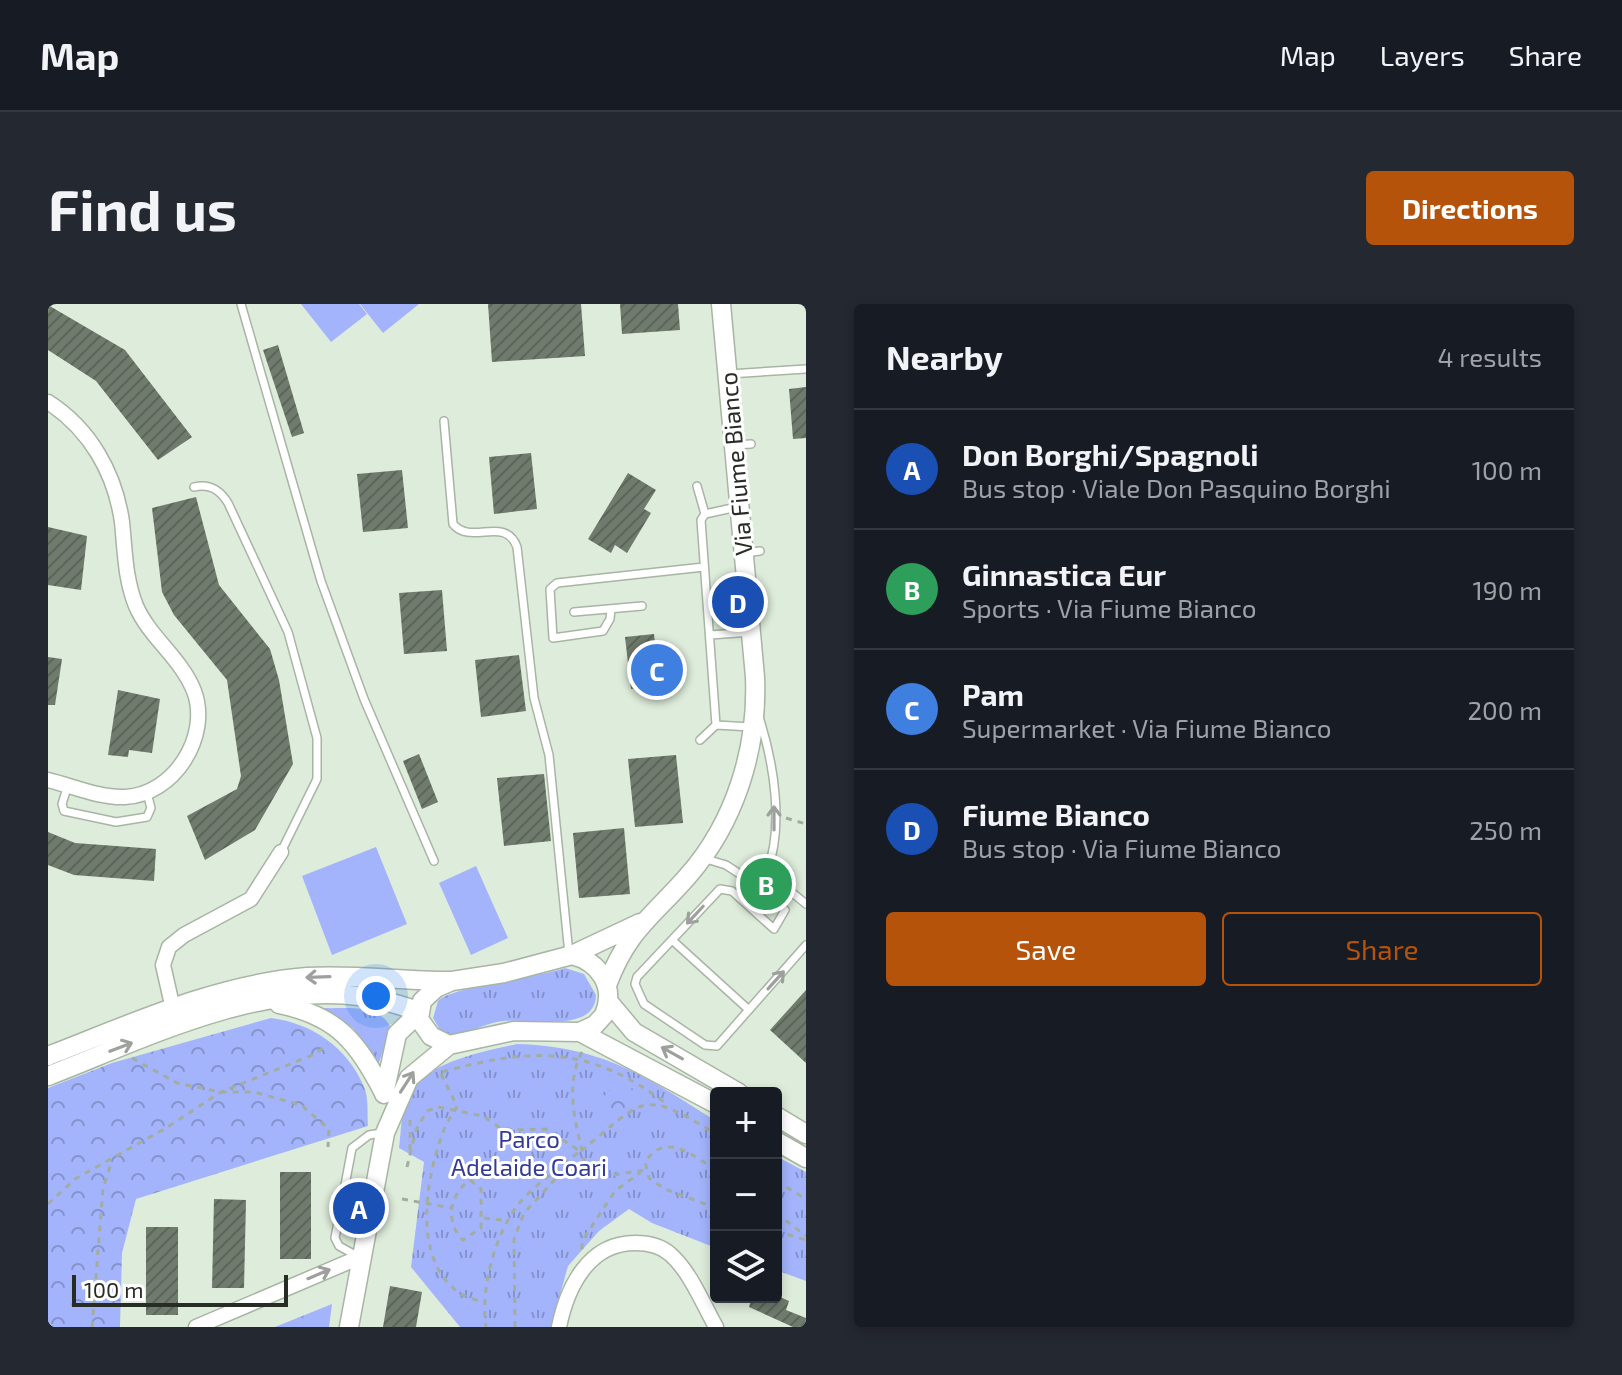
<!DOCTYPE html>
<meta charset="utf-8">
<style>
body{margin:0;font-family:"Exo 2",sans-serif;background:#242831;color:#f1f3f6}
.controls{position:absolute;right:24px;bottom:24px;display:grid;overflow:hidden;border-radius:8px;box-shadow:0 4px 12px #0003}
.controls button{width:72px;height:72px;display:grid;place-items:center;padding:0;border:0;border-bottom:2px solid #363941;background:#171b24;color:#f1f3f6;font:40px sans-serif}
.scale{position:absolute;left:24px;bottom:20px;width:216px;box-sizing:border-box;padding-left:8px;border:4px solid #272c25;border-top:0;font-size:22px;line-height:28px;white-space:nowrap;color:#272c25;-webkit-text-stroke:6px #fff;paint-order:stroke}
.you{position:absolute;left:328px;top:692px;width:28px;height:28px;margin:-20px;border:6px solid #fff;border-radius:50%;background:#1a73e8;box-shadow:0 0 0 12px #1a73e833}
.badge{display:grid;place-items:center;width:52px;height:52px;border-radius:50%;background:#b45309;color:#fff;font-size:26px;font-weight:700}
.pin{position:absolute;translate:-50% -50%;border:4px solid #fff;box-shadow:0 2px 8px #0006}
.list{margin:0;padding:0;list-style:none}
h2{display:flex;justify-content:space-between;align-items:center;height:104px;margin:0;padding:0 32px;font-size:34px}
h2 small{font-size:26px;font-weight:400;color:#9ea1a6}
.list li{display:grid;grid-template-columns:52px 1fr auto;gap:24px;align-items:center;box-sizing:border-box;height:120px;padding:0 32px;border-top:2px solid #363941}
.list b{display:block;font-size:30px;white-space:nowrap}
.list p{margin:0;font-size:26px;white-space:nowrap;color:#9ea1a6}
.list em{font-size:26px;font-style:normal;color:#9ea1a6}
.actions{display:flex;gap:16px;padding:24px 32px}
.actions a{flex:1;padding:18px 0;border:2px solid #b45309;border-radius:8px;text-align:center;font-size:28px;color:#b45309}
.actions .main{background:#b45309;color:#fff}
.icon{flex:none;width:44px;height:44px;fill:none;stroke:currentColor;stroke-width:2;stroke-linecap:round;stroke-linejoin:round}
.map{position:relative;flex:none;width:758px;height:1023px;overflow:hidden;border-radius:8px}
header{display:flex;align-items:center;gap:48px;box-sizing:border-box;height:112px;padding:0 40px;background:#171b24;border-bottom:2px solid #363941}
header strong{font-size:38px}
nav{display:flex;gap:44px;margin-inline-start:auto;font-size:28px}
.intro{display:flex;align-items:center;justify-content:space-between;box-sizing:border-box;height:192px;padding:0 48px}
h1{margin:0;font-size:56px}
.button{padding:20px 36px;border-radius:8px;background:#b45309;color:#fff;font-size:28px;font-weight:700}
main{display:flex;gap:48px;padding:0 48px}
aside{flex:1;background:#171b24;border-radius:8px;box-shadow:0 4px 12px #0003}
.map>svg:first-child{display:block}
.grass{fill:url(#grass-tufts)}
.park{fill:url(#park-crowns)}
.pitch{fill:#a3b4fc}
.building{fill:url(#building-hatch)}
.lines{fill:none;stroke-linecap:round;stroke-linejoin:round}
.service-casing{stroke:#a8b5a4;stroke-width:10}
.minor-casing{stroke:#a8b5a4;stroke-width:17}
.tertiary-casing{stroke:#a8b5a4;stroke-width:21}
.path{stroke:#a2ada0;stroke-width:3;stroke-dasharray:6 6;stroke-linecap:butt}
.service{stroke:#fff;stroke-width:7}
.minor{stroke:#fff;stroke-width:14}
.tertiary{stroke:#fff;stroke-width:18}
.oneway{stroke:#9ea09d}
.labels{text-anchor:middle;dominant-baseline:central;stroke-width:6;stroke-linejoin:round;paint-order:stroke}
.street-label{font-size:24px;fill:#272c25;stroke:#fff}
.park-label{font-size:24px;fill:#333b97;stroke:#fff}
</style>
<header>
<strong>Map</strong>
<nav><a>Map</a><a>Layers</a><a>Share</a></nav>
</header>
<div class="intro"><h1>Find us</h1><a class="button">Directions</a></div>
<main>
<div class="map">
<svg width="758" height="1023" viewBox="0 0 758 1023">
<defs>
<pattern id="grass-tufts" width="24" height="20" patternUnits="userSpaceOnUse" patternTransform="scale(2)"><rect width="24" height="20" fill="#a3b4fc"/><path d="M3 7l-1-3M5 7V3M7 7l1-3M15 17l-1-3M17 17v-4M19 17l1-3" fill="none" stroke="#8593cc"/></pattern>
<pattern id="park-crowns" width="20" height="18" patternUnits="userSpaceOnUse" patternTransform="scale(2)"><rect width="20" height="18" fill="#a3b4fc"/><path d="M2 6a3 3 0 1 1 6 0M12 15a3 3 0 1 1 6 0" fill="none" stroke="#8593cc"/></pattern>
<pattern id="building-hatch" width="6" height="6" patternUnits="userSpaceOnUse" patternTransform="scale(2)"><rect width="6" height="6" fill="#6f7b6c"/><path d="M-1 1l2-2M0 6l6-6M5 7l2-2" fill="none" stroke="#5b6559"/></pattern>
</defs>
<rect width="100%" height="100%" fill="#deecdb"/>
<path class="grass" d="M517,664L536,670L548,691C547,732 477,712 449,718C435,721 421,728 407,732L392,726L385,714L390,697C405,682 490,673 517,664Z
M275,704C299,705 331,699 343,724L329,764L306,725Z
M469,740C556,743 597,772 668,817V944L604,919L581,905L551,927L520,962L503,1023H412L363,963L376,858L351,844C353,828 353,808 359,794C374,758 435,748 469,740Z
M728,852L758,868V977L728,966Z
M284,1000L281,1023H227Z"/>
<path class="park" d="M223,714C264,719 300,744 316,783C321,794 319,810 320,822L88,895L74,949L72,1023H3L0,1018V784L64,759Z
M567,781L587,785L586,799L562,816L551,812L554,794Z"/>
<path class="pitch" d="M253,0H311L319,10L283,38Z
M312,0H371L335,29Z
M328,543L359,620L284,651L254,572Z
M428,562L460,634L423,651L391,579Z"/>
<path class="building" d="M440,0H533L537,52L444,58Z
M572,0H630L632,26L574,30Z
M0,1L77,46L144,133L110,156L48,77L0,46Z
M230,41L256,129L244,133L215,46Z
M758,83V134L745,135L741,85Z
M483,149L489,205L446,210L441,153Z
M354,166L360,224L315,228L309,170Z
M580,169L608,186L596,205L603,209L579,249L567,241L563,249L540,235Z
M148,193L171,281L222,345L231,376L245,460L207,526L157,556L139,512L189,485L193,472L179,376L126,311L114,288L104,204Z
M0,223L39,232L33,286L0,281Z
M394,286L399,347L356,350L351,289Z
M606,330L612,382L583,385L577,333Z
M471,351L478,407L433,413L427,356Z
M0,353L14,355L7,401H0Z
M70,386L112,395L104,449L81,446L80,453L60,451Z
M371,450L390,498L374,505L355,457Z
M628,451L635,519L587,523L580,455Z
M496,470L503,537L456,542L449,474Z
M576,524L582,590L531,594L525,529Z
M0,528L27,539L108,545L106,577L26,571L0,561Z
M758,686V759L722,726Z
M232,868H263V955H232Z
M166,895L198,896L196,984H164Z
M98,923H130V1011H98Z
M342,982L374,988L368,1023H335Z
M704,993H732L741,997L738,1006L758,1014V1023H745L701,1003Z"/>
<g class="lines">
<g class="service-casing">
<path id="service" d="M193,0L273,277L316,395L386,557
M681,70L758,65
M396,117L405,220C423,242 457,211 469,243L486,394L501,451L521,650
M687,141L703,140
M649,182L657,210
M146,183C162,179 172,186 180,199L240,328L269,434V475L233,548
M697,249L712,247
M563,305L562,315L555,327L505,334L502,285L509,279L656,263
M526,308L594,302
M662,331L703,328
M668,421L653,216L657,210L689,203
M652,436L668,421L703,423
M20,481L14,500L16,507L68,518L99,513L103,504L99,489
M655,554L678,561L707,580L716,575L719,568C736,522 726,461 712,416
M719,568L758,600
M707,580L737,606L726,625L684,587L672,585L589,673L587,680L596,700L657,741L669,742L758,641
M624,636L701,706
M311,953L291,942L287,934L304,844L321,831L334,829"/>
</g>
<g class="minor-casing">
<path id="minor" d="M0,98C42,125 67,169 74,218C77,247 77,275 88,302C102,334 133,354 146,387C163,432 126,491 77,493C51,494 25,482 0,476
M125,705L115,661L121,643L136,631L203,595L233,548
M148,1023L312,953
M511,1023C519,984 540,939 587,939C600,939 612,941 622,950C642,967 655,1000 668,1023"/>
</g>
<g class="tertiary-casing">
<path id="tertiary" d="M524,651C552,658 568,683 556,711L547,721L532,728L466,727L401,741L383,732L371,715L374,697L388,684L404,677L456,669L524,651L592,619
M559,681C580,626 602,615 639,573C687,519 710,445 707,373L673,0
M560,697L586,728L691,789
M231,700C290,712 309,738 336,789
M532,728L668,800
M0,752C83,720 169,680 259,673C306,670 354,677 401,677
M0,772C93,736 209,678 311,692C331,694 351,701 370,707
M336,790L349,730L370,710
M728,812L758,830
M728,837L758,854
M301,1023L337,829L361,774L401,741"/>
</g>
<path class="path" d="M738,514L758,520
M534,748C513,788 533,834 540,875L596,866
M84,754L129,779L173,788H206L253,801L281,825L280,843
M394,768C485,743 542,741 620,801
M393,770L409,802C406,810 400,815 397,823C378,870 362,957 413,990C419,994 429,996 436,998
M362,846V814
M533,847C598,794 593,784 668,830
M359,863L368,826L379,807L390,803L435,812L451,823L465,826L498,825L532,847C513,863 492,877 475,895C448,924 432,984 438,1023
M668,866C644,851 618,827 597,858L601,874L617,885L668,904
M422,876L433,885V924L415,936C397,919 401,890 422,876Z
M728,877L758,895
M354,895L404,904
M0,900L27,875L118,824L173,788L267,750L280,740
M728,909L758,932
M436,914L460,917
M728,927L758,936
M534,945V937L567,887L593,868
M44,1023L55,884L64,857
M467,1023L466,935L476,909L525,856"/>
<use href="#service" class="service"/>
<use href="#minor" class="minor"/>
<use href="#tertiary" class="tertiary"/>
</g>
<defs><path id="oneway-shaft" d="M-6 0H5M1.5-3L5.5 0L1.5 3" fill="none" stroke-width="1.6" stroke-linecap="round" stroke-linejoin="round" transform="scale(2)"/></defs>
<g class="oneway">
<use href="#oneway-shaft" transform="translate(726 514) rotate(-90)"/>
<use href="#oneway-shaft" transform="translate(647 611) rotate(133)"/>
<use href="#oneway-shaft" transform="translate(270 673) rotate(178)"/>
<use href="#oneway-shaft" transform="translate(728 676) rotate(-48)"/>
<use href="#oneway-shaft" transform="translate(73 743) rotate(-21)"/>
<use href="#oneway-shaft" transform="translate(624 749) rotate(-151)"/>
<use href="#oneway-shaft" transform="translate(359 778) rotate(-57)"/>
<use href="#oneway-shaft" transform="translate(271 970) rotate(-23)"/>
</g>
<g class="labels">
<g class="street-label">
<text transform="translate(687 160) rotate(-95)">Via Fiume Bianco</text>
</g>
<g class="park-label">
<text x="481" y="834">Parco<tspan x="481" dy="28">Adelaide Coari</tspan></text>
</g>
</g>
</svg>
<div class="controls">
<button>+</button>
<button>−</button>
<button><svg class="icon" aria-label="layers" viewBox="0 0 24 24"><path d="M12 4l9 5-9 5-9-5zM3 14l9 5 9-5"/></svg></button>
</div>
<div class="scale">100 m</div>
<div class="you"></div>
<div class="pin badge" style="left:311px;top:904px;background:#1a4fb4">A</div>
<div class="pin badge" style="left:718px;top:580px;background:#2e9e5b">B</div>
<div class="pin badge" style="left:609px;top:366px;background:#3f7fe0">C</div>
<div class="pin badge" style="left:690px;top:298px;background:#1a4fb4">D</div>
</div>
<aside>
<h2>Nearby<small>4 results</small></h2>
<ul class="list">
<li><span class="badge" style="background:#1a4fb4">A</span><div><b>Don Borghi/Spagnoli</b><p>Bus stop · Viale Don Pasquino Borghi</p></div><em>100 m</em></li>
<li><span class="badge" style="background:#2e9e5b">B</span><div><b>Ginnastica Eur</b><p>Sports · Via Fiume Bianco</p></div><em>190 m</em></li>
<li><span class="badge" style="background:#3f7fe0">C</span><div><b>Pam</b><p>Supermarket · Via Fiume Bianco</p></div><em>200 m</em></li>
<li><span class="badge" style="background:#1a4fb4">D</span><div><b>Fiume Bianco</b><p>Bus stop · Via Fiume Bianco</p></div><em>250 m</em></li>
</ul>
<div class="actions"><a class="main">Save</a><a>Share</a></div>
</aside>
</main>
